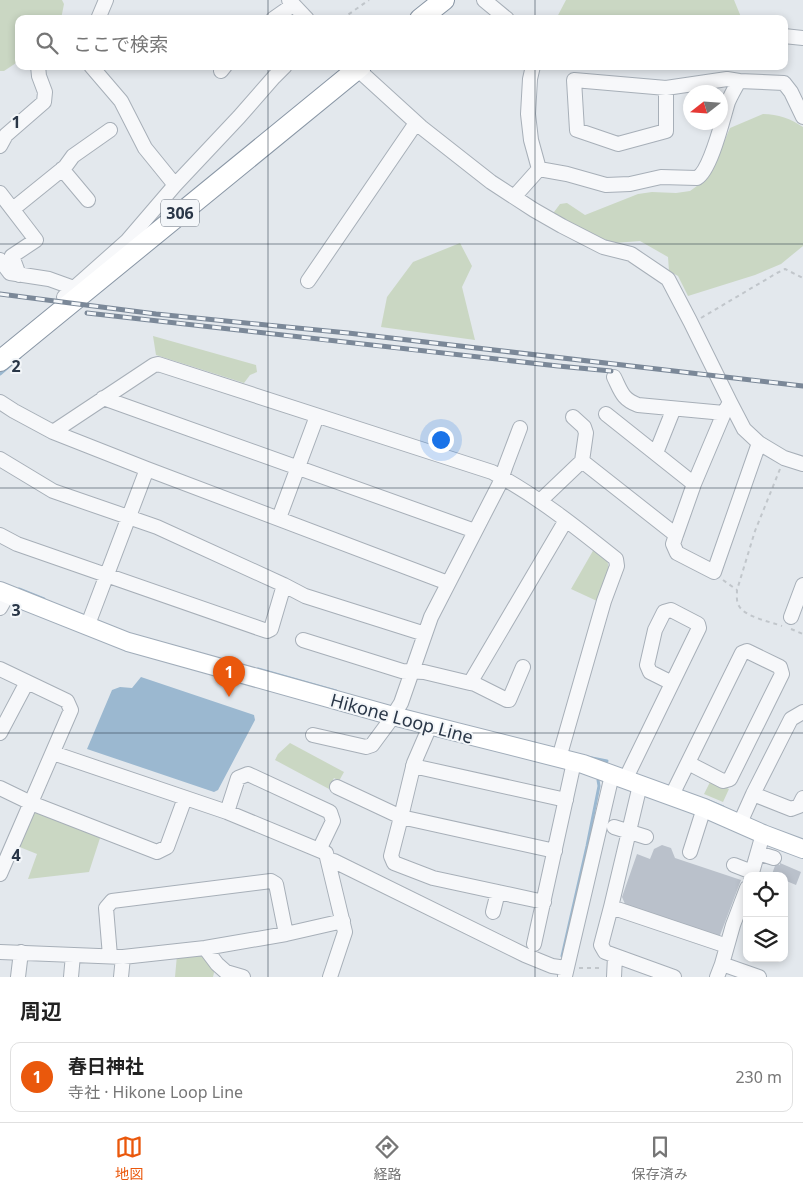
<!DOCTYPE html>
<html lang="ja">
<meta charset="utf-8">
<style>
body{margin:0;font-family:"Noto Sans","Noto Sans JP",sans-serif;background:#f2f2f2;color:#222}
.controls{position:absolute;right:15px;bottom:15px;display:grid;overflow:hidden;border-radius:10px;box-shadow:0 2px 8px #0003}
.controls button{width:45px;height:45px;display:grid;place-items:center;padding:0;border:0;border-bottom:1px solid #e0e0e0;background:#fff;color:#222;font:25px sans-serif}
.compass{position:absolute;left:683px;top:85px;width:45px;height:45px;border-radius:50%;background:#fff;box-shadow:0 2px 8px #0003;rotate:253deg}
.you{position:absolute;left:440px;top:439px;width:18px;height:18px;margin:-12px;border:4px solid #fff;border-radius:50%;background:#1a73e8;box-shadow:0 0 0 8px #1a73e833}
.badge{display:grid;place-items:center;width:32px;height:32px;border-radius:50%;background:#ea580c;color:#fff;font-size:16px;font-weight:700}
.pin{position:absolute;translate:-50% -41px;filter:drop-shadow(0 1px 2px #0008)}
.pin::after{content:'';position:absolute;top:26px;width:18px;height:15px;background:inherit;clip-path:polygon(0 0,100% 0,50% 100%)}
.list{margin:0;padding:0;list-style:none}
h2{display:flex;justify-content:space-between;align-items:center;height:65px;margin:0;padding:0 20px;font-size:21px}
h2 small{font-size:16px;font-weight:400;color:#767676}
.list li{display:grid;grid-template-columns:32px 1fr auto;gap:15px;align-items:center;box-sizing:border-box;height:70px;margin:0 10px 10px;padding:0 10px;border:1px solid #e0e0e0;border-radius:10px}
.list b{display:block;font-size:19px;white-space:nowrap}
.list p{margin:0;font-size:16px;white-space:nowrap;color:#767676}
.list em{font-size:16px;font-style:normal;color:#767676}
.icon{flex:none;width:28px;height:28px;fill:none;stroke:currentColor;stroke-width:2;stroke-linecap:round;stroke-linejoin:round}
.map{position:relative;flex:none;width:803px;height:977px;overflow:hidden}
.search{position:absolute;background:#fff;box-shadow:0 2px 8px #0003;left:15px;right:15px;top:15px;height:55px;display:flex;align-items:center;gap:12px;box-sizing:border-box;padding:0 18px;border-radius:10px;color:#767676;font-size:19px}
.sheet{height:145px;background:#fff}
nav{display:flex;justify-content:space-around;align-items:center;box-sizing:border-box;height:70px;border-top:1px solid #e0e0e0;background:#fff;font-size:14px;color:#767676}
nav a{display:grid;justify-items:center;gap:2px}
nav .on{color:#ea580c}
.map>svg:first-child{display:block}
.green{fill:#cad7c3}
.water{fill:#9bb8d0}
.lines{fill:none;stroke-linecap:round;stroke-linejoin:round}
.stream{stroke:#9bb8d0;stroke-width:3}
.building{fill:#bac1cb}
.minor-casing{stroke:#a7afb8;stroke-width:16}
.major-casing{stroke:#a1adba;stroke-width:20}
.highway-casing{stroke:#8996a5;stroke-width:22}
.path{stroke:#c1c6cb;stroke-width:2;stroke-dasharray:4 4;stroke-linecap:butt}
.minor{stroke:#f7f8fa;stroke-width:14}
.major{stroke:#fff;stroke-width:18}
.highway{stroke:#fff;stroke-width:20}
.rail-casing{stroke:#7b8898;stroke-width:5}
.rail{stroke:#f3f6f9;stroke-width:3;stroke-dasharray:9;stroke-linecap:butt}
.grid{fill:none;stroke:#293647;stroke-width:1;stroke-opacity:0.55}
.labels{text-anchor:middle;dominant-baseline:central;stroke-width:4;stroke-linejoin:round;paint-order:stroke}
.shield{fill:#f3f6f9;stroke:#66707c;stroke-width:1}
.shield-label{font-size:16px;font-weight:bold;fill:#293647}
.street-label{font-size:18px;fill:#293647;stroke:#f3f6f9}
.grid-label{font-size:16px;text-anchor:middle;font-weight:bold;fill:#293647;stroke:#f3f6f9;stroke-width:4;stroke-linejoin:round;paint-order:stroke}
</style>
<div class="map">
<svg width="803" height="977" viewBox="0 0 803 977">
<rect width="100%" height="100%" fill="#e3e8ed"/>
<path class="green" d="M0,0H62L64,4L61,19H19V61L4,71H0Z
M566,0H734L741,17L732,19H556Z
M763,114C778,114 791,119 803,127V246L781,264L755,275L688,296L678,276L669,271L668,257L640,241L615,243L580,231L551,216L560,204L567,203L585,215L638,194L652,192L676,193L690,191L708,178L730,128Z
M460,243L472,266L462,287L475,340L381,327L387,297L413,262Z
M153,336L256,365L257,372L250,375L244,383L156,355Z
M594,549L607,560L609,569L597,601L571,589Z
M290,743L344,772L339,781L334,778L329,789L275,760L278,754Z
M711,780L729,789L723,802L704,794Z
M39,811L101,835L89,872L28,879L37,854L17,846L33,813Z
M190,954L203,957L215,968L213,977H175L177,955Z"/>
<path class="water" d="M141,677L254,715L255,720L218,790L214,792L87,749L112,690L120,687L132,688Z"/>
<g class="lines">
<path class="stream" d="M0,374L20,357
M19,589L44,599
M258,669L336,691
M587,757L607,761L605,764
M706,800L723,807
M562,956L587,846L599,786L598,780"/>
</g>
<path class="building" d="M662,845L671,848L675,858L741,880L719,938L625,904L622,897L637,854L650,859L654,849Z
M776,863L780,865V863L801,872L796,885L784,880V876H775L772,874Z"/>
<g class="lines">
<g class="minor-casing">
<path id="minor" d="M289,0L307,19
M484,0L507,19
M98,19L106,0
M273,19L293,5
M784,36L803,38
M91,66L121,101L145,148L175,185
M354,66L421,127L491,182L534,210L562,226L603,247L631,254L668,279L690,321L730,402L744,429L759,443L784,458L803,464
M533,66L530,79L528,114L531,140L539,169
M221,71L225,66
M666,88V131L618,144L577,130L574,80L666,88L727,79L739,81
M0,146L6,135L44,102L45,92L39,76L38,66
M62,169L88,200
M539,169L567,174L606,185L630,184L661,177L697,178C711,170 723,118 728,102C731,95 735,88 739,81L784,83L791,92L803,117
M0,193L36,240L12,256L19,275
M514,197L539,169
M13,209L65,167L73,156L110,130
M0,260L10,273L49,279L74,288
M308,281L416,123
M64,297L127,241L175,185L239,117L274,77L285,66
M614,377C621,391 622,399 638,405L724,413
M103,398L475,531
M0,402L14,411L53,432L147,469L448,583
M730,402L724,413L694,484L676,535L673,544L677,553L714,572L759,443
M606,414L694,484
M573,417L584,427L586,433L582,461
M53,432L154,365L158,364L492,472C537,496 576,527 616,559L617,566L604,601L559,758
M656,453L672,413
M0,459L53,491L157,527L284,585
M540,501L582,461L676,535
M279,518L317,416
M0,535L17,544L267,631L271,629L284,585L305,596L425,634
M0,608L8,594
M791,617L803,585
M87,627L147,469
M303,640L402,671L424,672L470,683L566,520
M0,669L67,701L71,710L0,874
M470,683L475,684L507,700H509L523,667
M430,726L414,763L401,817L391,856L394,863L433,878L544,902
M0,733L27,682
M313,735L366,747L372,745L389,722L401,703L431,617L499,485L506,465L520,428
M53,753L227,812L326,853L345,932L330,977
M413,766L566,800
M625,780L699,628L698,624L671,610L664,612L655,630L647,665L650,672L672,683
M337,787L401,817L555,851
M0,788L31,803L157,852L167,847L185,798
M753,794L791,809L799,806L803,798
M672,795L742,653L747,651L780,667L782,674L730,779L723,781L688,763
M227,812L238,778L248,774L330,812L333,821L319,850
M740,823L753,794L791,719L803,712
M614,827L646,837
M690,852L704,808
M758,853L774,858
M329,862L334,861L525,955L552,966L566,968
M734,865L752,872
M751,876L763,834
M611,907L640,785
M493,912L498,892
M534,944L574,762
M205,948L217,964L226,972L243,977
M0,952L123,957L205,948L286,934L343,921
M110,956L106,908L112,901L271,881L276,884L286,934
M722,964L733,925L747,888
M565,976L612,775
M18,977L21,952
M71,977L73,955
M121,977L123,957
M614,977L615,956
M674,977L605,952L601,945L611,907L727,946
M717,977L722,964L759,977"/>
</g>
<g class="major-casing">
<path id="major" d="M0,591L128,642L393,716L583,764L704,808L763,834L803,849"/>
</g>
<g class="highway-casing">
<path id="highway" d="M420,19L444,0
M0,361L361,66"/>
</g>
<path class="path" d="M342,19L369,0
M701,318L777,273L785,269L803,278
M780,469L755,531L737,590C737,595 736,601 739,606C745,617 771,622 782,626
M723,580L737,590
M791,629L803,634
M579,968H602"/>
<use href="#minor" class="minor"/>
<use href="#major" class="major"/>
<use href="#highway" class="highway"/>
<g class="rail-casing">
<path id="rail" d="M0,294L156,314L348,333L803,386
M87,313L558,366L611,371"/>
</g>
<use href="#rail" class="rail"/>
</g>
<path class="grid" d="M268,0V19M535,0V19M268,66V977M535,66V977M0,244H803M0,488H803M0,733H803"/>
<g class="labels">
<rect class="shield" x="161" y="199.5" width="38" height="27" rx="4"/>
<g class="shield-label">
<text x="180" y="213">306</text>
</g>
<g class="street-label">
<text transform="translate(402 718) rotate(15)">Hikone Loop Line</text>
</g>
</g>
<g class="grid-label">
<text x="16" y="128">1</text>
<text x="16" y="372">2</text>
<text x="16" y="616">3</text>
<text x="16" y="861">4</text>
</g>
</svg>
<div class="controls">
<button><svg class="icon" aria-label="locate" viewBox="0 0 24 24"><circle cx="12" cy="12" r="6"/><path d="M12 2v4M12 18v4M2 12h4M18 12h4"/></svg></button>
<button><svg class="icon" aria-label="layers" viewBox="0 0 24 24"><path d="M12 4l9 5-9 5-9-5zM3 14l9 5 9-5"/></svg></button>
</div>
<svg class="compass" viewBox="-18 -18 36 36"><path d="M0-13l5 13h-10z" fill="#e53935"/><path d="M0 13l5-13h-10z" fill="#767676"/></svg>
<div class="you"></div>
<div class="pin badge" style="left:229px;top:697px">1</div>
<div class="search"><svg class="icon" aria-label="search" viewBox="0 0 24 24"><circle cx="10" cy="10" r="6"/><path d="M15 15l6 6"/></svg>ここで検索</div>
</div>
<section class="sheet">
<h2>周辺<small></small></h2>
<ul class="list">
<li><span class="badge">1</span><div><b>春日神社</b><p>寺社 · Hikone Loop Line</p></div><em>230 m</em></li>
</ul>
</section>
<nav>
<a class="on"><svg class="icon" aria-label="map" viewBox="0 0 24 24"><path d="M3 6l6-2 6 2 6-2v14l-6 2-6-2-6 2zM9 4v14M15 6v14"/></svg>地図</a>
<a><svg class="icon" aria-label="directions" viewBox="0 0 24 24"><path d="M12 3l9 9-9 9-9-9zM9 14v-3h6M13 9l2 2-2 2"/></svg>経路</a>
<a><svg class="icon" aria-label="saved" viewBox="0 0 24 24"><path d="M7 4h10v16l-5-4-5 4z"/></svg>保存済み</a>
</nav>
